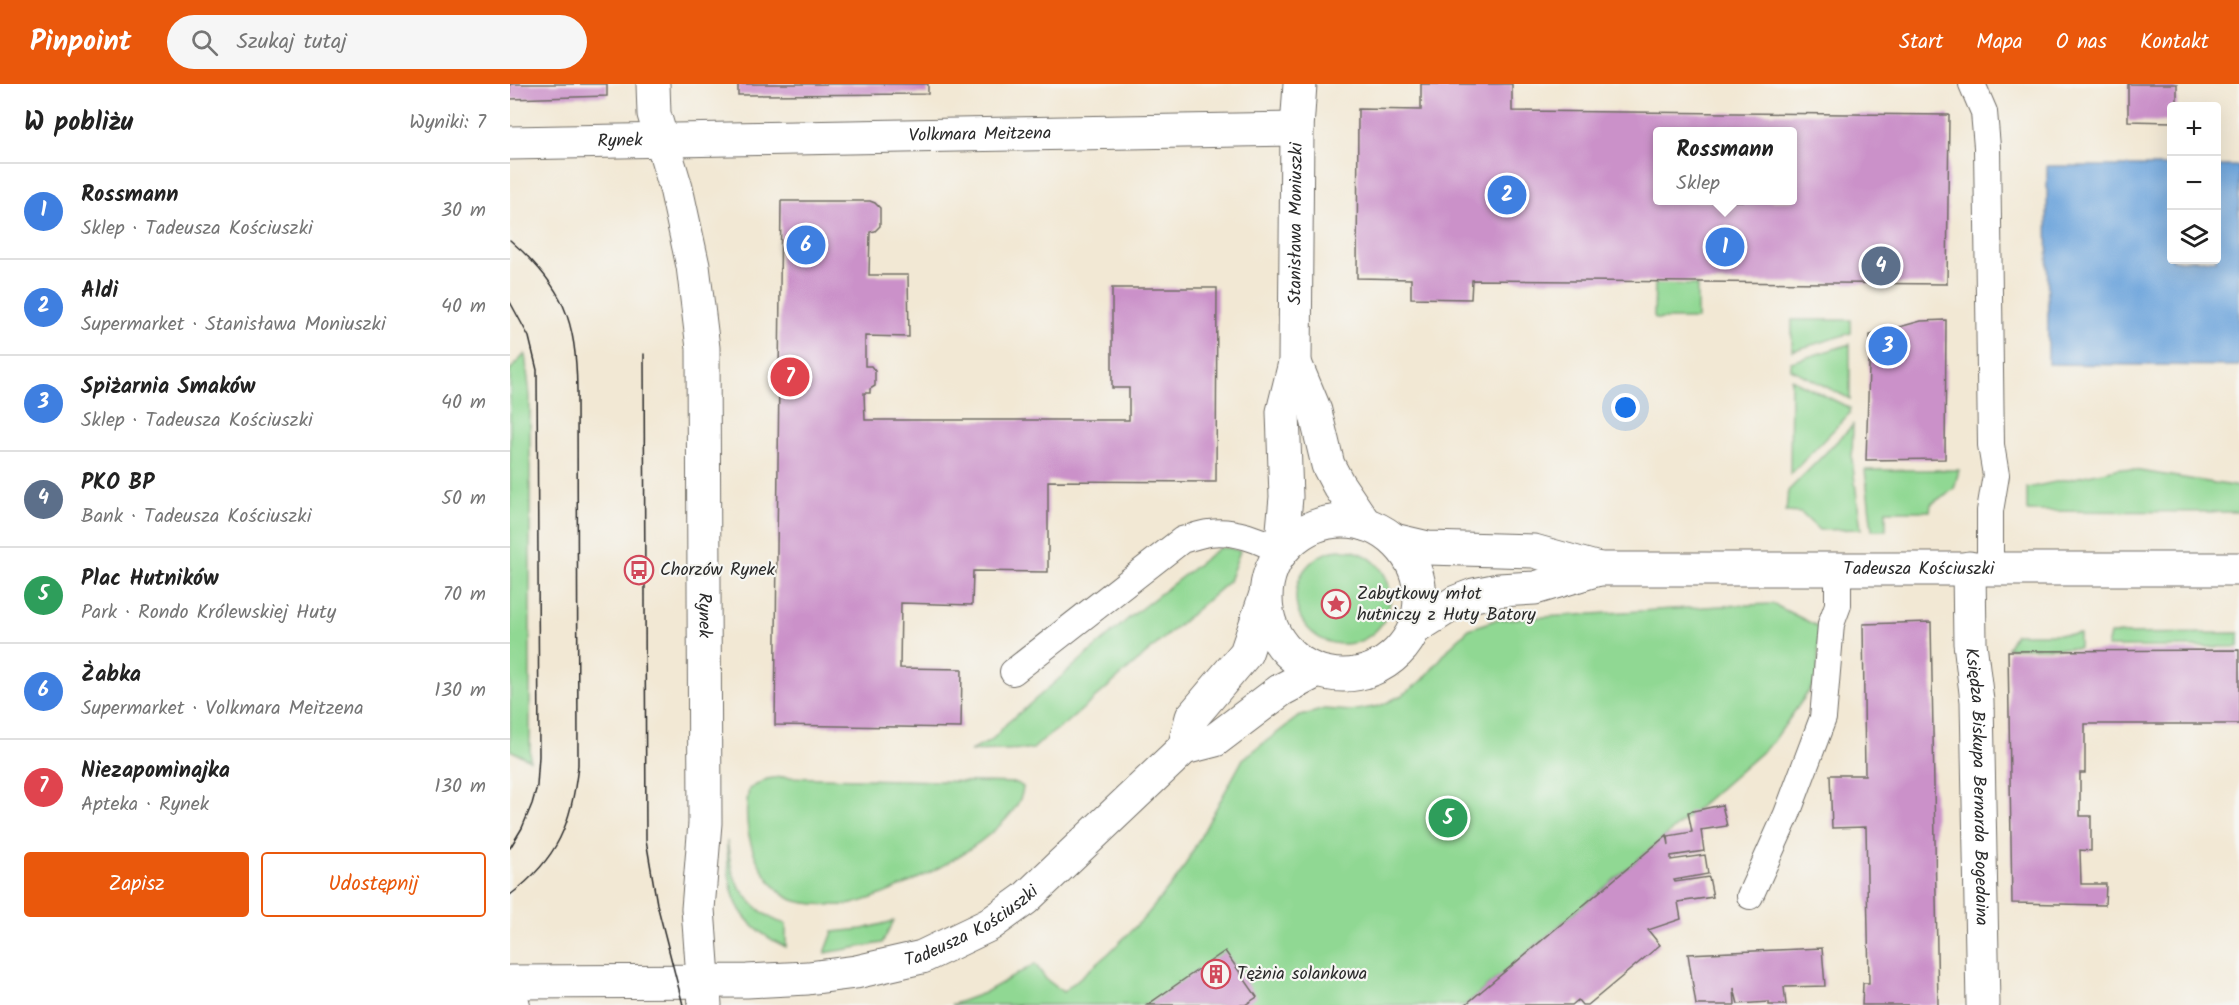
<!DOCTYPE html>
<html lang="pl">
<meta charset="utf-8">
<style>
body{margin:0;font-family:Kalam,sans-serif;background:#f6f6f6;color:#222}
.controls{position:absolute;right:18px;top:18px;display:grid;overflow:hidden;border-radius:6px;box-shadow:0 6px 24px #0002}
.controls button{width:54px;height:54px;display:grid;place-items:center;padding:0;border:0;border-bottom:2px solid #e0e0e0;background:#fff;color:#222;font:30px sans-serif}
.you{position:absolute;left:1116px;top:324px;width:21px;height:21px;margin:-15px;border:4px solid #fff;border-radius:50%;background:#1a73e8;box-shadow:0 0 0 9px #1a73e833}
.badge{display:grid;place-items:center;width:39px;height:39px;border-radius:50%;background:#ea580c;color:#fff;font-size:20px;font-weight:700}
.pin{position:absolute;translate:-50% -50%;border:3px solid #fff;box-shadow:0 2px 6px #0006}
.popup{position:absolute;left:1143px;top:43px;width:144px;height:78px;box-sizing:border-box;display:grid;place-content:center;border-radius:6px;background:#fff;filter:drop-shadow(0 2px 4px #0005);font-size:20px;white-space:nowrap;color:#767676}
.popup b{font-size:22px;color:#222}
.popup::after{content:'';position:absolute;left:50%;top:100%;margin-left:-12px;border:12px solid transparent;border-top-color:#fff}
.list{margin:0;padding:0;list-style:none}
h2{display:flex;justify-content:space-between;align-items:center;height:78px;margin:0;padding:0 24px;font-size:26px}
h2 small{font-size:20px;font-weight:400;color:#767676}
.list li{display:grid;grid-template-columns:39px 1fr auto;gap:18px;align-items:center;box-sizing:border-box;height:96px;padding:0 24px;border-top:2px solid #e0e0e0}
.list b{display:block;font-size:22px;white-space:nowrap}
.list p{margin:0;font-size:20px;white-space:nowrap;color:#767676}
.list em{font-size:20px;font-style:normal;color:#767676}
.actions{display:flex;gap:12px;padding:18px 24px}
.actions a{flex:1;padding:14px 0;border:2px solid #ea580c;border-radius:6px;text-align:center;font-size:21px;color:#ea580c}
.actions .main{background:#ea580c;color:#fff}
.icon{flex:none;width:33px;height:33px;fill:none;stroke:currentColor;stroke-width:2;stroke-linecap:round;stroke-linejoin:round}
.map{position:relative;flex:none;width:1729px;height:921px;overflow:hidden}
header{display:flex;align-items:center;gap:36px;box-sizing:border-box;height:84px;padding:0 30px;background:#ea580c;color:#fff}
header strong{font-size:28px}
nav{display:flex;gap:33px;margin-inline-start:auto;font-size:21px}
.search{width:420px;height:54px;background:#f6f6f6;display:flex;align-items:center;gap:15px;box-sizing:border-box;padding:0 21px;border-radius:33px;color:#767676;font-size:22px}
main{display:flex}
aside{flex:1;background:#fff}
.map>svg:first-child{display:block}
.green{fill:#90d893;stroke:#5e825f;stroke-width:1.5}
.water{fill:#6ea5dc;stroke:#4c6884;stroke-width:1.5}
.building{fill:#cb91c9;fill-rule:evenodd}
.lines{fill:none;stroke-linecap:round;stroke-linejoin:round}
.service-casing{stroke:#716d66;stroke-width:28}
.minor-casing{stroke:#716d66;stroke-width:35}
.service{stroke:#fff;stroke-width:26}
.minor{stroke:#fff;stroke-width:33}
.tram{stroke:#2b2b2b;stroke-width:1.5}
.labels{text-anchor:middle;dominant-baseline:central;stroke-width:4.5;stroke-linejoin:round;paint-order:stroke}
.street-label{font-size:18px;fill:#2b2b2b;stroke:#f6f6f2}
.poi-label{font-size:18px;fill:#2b2b2b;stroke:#f6f6f2;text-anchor:start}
</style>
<header>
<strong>Pinpoint</strong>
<div class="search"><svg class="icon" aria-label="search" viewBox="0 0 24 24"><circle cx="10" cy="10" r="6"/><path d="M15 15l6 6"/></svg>Szukaj tutaj</div>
<nav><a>Start</a><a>Mapa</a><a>O nas</a><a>Kontakt</a></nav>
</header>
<main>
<aside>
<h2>W pobliżu<small>Wyniki: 7</small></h2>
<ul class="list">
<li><span class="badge" style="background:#3f7fe0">1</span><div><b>Rossmann</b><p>Sklep · Tadeusza Kościuszki</p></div><em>30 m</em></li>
<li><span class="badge" style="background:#3f7fe0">2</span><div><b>Aldi</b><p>Supermarket · Stanisława Moniuszki</p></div><em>40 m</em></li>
<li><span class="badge" style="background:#3f7fe0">3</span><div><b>Spiżarnia Smaków</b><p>Sklep · Tadeusza Kościuszki</p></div><em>40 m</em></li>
<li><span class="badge" style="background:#5c6f8a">4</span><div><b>PKO BP</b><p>Bank · Tadeusza Kościuszki</p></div><em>50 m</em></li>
<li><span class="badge" style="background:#2e9e5b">5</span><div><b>Plac Hutników</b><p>Park · Rondo Królewskiej Huty</p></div><em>70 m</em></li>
<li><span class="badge" style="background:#3f7fe0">6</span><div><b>Żabka</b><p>Supermarket · Volkmara Meitzena</p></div><em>130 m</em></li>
<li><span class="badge" style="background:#e0444e">7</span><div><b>Niezapominajka</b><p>Apteka · Rynek</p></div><em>130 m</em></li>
</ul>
<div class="actions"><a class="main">Zapisz</a><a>Udostępnij</a></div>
</aside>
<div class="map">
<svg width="1729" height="921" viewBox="0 0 1729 921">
<rect width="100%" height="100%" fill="#f6f6f2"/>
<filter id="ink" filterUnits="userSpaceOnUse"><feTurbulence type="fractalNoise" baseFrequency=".0167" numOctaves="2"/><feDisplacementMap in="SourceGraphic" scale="12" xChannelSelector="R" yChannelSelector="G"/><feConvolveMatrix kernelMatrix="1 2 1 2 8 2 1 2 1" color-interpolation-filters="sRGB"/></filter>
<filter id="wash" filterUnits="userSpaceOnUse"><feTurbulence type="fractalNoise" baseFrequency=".008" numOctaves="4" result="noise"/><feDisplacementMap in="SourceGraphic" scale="24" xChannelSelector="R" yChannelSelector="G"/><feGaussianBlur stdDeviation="1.35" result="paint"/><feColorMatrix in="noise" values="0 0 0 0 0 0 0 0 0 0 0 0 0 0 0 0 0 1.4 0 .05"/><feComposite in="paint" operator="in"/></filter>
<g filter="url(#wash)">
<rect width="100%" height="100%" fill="#f2e8d4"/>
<path class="green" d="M1145,200L1187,201V235H1146L1144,232Z
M1282,236H1341V249L1282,267Z
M1340,260V315L1281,285V278Z
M15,270L20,312V676L0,666V286Z
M1281,295L1340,324V329L1280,391Z
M1343,341L1342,375L1351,445L1309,446L1291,429L1276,428L1278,407Z
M1611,384L1729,403V428L1517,427V404Z
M1355,386H1449L1444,405L1421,420L1420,427H1376V446H1362Z
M709,464H719L730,467L719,497L559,637L534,655L523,665L460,667L481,657L497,639L513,626L619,534Z
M786 513a47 47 0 1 1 94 0a47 47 0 1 1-94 0Z
M1263,520L1309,543L1308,594L1263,658L1157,751L955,921H441L474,909L525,880L536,895L553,908L599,869L636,832L670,790L733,675L788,633L814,625L841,627L870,622L892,611L913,596L941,562L959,545L985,536L1211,522Z
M1729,549V563H1597L1600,550Z
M1505,550H1569V564H1497Z
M271,693L507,699L513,703C510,751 384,811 342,820C330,823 294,820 283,816C266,809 255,791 247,776C237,755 234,728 239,705L257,695Z
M217,757C219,768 220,780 223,790C231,811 254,835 276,840V863C225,840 217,809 217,757Z
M384,837L372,859L315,869L323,848L353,845Z"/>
<path class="water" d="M1537,82H1661L1662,176H1706L1707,82H1729V282L1538,280Z"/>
<g id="blocks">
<path class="building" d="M0,0H97V12L0,15Z
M228,0H418V10L228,11Z
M911,0H1002V27L1439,31L1437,200L962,196L961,215L901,214V195L847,194L848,25L911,26ZM1148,48H1282V117H1148Z
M1618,0H1667V22H1662V38L1618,37Z
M271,117H360L365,119L370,124V142L365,147L360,148L359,191H398L399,253L355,252V282H361L365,287V302L360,305V309H354L355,336H619V304H602V204H707L706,398L538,397V488L463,487L462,521L391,519L390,584L452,585L451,644L265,641Z
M1436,236L1435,375L1356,376L1360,251L1411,237Z
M1421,538L1428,921H1352L1353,899H1359L1356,743L1322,744L1320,691H1355L1353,540Z
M1729,566V640H1575V689H1570V732H1581V767L1570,766L1571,800H1596L1595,821L1502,819L1498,567Z
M1212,721L1217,742L1191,746L1194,767L1161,772V776L1195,771L1198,790L1164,796L1165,798L1199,793L1203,813L1168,818L1171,835L1138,846L1150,861L1078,921H1072L1068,916L1062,921H955L1157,751L1159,761L1158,752L1182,748L1178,728Z
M1312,864L1315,902L1274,903L1276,921H1259V918L1228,920L1224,904L1225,921H1186L1178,870Z
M715,867L747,913L735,921H637Z"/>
</g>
</g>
<g filter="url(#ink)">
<use href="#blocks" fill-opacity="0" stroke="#716d66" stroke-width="1.5"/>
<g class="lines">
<g class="service-casing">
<path id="service" d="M1462,0L1474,28L1477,63L1481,361L1486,391L1480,427V485
M503,588L672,456C681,454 690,450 699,449C723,445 751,456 771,468
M1240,812L1277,730L1313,634L1321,540L1328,521V485
M0,898L7,921"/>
</g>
<g class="minor-casing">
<g id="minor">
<path id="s1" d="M143,0L144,30L166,104L183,182L193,264L195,739L188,825L195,921"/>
<path id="s2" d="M0,59L787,45"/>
<path d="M785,279L805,327L818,381L828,400L855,440"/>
<circle cx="833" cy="514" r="77"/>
<path d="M884,456L918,464L1024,467L1089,485"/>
<path id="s3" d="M771,468L776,413L773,328L785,279L787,45L790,0"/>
<path id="s4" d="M1459,484L1460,559L1467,617L1473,921"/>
<path id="s5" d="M905,544L946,518L964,511L989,506L1025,504L1089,485H1729"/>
<path d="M674,664L682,633L736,569L755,513"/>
<path id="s6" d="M0,898L237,897L298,894L346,888L412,873L479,841L515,815L674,664L705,656L771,606L807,587"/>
</g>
</g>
<use href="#service" class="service"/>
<use href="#minor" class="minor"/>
<path class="tram" d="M0,156C54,203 66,235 67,306L68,681C62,739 48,775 0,811
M0,218L19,253L27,286L29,672L27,702L22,720L12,744L0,764
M134,270L136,756L147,820L173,921"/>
</g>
</g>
<defs>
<g id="bus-ring" transform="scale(1.5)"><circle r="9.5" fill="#f6f6f2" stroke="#d1495b" stroke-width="1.5"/><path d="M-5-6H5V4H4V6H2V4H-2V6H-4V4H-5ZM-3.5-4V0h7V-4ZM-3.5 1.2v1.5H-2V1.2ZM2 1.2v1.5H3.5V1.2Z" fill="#d1495b"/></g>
<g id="sight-ring" transform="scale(1.5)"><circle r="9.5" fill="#f6f6f2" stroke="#d1495b" stroke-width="1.5"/><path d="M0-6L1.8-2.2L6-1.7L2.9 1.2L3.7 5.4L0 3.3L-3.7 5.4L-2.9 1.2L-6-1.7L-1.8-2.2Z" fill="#d1495b"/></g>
<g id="building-ring" transform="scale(1.5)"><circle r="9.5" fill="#f6f6f2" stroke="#d1495b" stroke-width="1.5"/><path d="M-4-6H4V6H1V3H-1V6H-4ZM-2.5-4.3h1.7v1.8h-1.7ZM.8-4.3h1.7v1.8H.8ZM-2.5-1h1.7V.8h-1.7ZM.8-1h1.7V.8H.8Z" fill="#d1495b"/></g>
</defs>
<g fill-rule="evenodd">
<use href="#bus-ring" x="129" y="486"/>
<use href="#sight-ring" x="826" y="520"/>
<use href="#building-ring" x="706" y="890"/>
</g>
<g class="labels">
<g class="street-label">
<text stroke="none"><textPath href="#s2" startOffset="470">Volkmara Meitzena</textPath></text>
<text stroke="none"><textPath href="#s2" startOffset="110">Rynek</textPath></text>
<text stroke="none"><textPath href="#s3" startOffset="330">Stanisława Moniuszki</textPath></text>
<text stroke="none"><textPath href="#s5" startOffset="516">Tadeusza Kościuszki</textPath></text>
<text stroke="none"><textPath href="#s1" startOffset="537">Rynek</textPath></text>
<text stroke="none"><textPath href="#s4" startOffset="219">Księdza Biskupa Bernarda Bogedaina</textPath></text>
<text stroke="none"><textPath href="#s6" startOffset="472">Tadeusza Kościuszki</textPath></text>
</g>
<g class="poi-label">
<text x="150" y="486">Chorzów Rynek</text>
<text x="847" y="510">Zabytkowy młot<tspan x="847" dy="21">hutniczy z Huty Batory</tspan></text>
<text x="727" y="890">Tężnia solankowa</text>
</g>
</g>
</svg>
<div class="controls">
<button>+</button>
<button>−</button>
<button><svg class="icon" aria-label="layers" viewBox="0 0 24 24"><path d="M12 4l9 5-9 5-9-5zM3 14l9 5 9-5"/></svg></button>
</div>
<div class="you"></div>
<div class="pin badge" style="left:1215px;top:163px;background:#3f7fe0">1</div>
<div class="popup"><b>Rossmann</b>Sklep</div>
<div class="pin badge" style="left:997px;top:111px;background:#3f7fe0">2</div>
<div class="pin badge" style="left:1378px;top:262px;background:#3f7fe0">3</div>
<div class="pin badge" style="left:1371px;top:182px;background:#5c6f8a">4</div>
<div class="pin badge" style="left:938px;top:734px;background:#2e9e5b">5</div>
<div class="pin badge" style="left:296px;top:161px;background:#3f7fe0">6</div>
<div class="pin badge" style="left:280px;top:293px;background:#e0444e">7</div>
</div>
</main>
